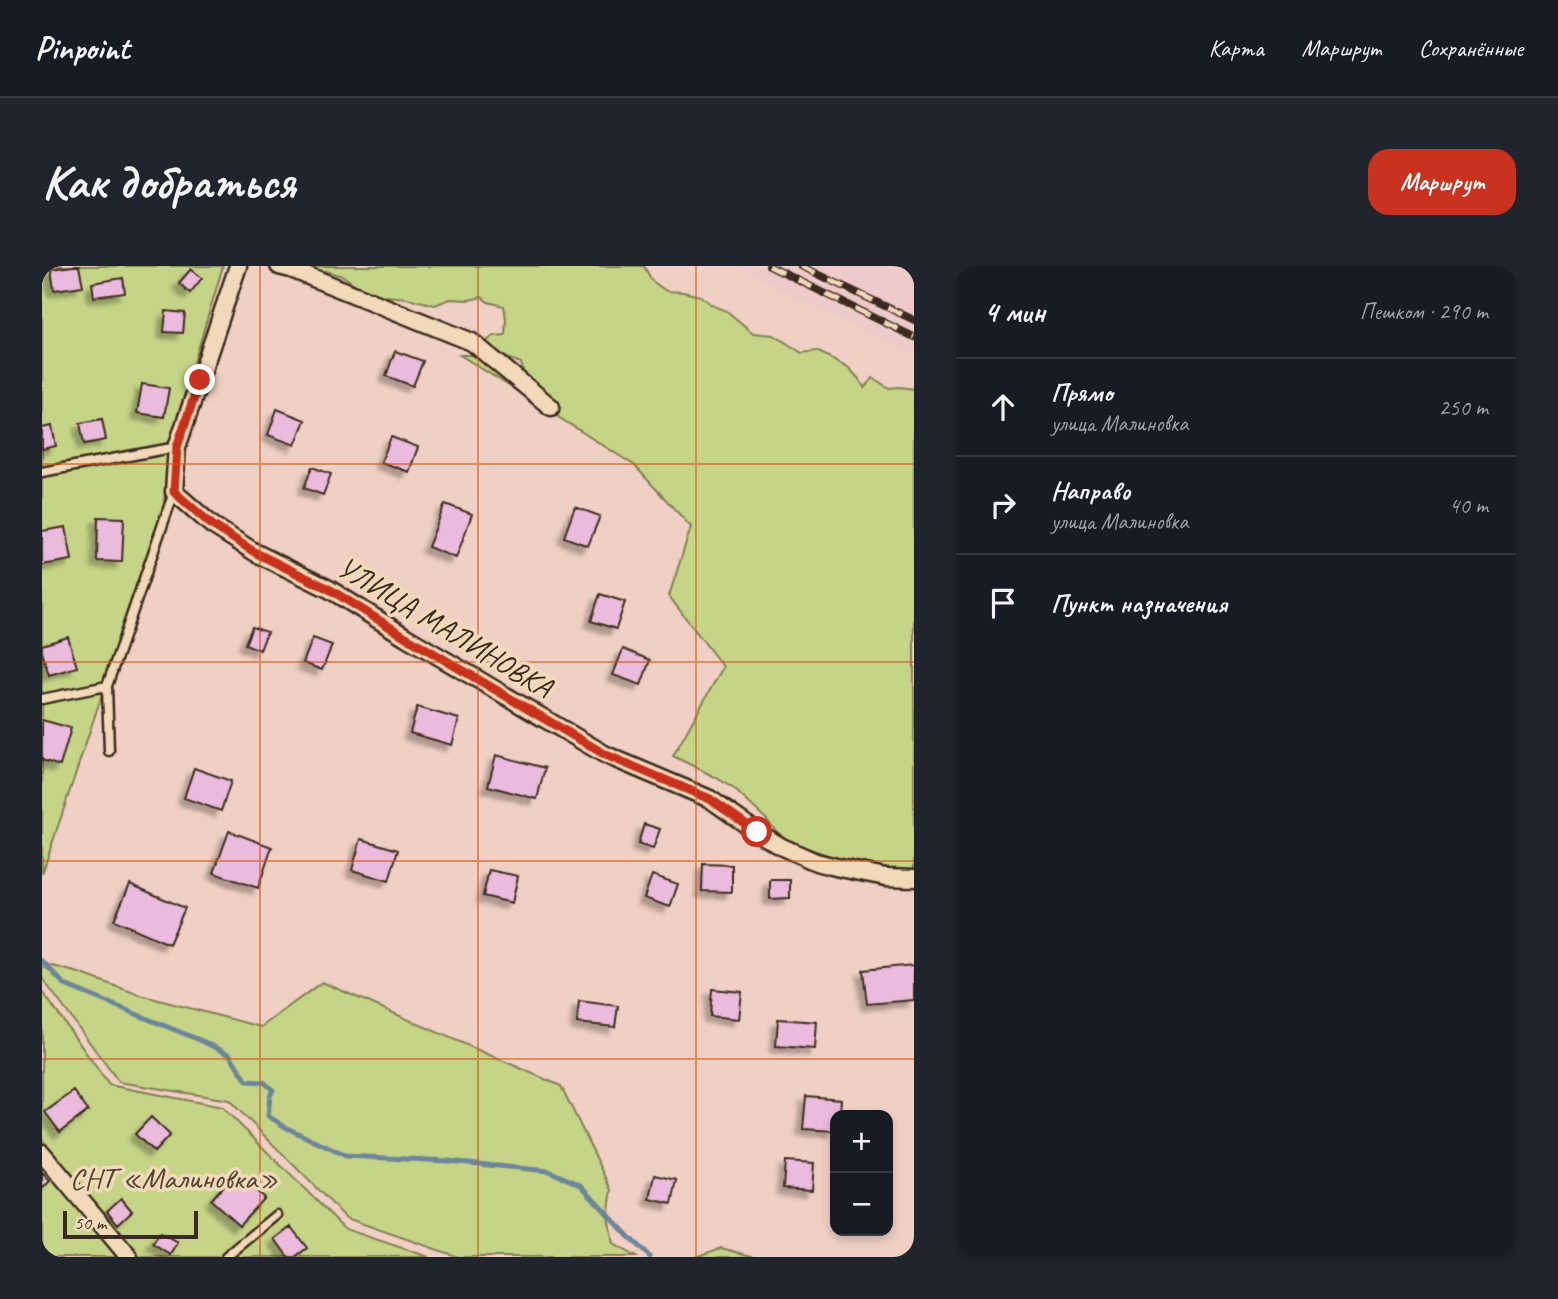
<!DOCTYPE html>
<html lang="ru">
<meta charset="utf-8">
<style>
body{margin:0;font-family:Caveat,sans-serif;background:#20242c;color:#f1f3f6}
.controls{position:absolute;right:21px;bottom:21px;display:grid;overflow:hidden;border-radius:14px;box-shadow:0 4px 10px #0003}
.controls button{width:63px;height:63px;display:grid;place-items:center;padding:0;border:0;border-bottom:2px solid #363941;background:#171b24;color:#f1f3f6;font:35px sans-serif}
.scale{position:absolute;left:21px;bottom:18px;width:135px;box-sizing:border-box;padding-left:7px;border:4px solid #3b2a1e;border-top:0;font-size:19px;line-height:24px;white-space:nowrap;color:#3b2a1e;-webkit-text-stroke:5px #f2d9ba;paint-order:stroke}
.stop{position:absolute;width:21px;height:21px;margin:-16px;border:5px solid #c8321e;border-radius:50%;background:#fff}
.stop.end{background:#c8321e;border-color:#fff;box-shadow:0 2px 7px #0008}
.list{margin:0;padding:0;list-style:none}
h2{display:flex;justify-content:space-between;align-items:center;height:91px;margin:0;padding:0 28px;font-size:30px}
h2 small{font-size:23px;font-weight:400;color:#9ea1a6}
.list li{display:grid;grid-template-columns:46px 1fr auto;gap:21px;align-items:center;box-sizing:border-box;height:98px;padding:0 28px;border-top:2px solid #363941}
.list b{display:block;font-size:26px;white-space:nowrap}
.list p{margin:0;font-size:23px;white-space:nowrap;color:#9ea1a6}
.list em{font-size:23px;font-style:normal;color:#9ea1a6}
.icon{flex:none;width:38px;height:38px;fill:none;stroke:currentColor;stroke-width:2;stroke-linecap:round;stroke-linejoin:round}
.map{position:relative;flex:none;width:872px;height:991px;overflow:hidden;border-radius:21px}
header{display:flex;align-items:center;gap:42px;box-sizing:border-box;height:98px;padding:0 35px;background:#171b24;border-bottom:2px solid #363941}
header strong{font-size:33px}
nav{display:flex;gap:38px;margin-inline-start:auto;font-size:24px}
.intro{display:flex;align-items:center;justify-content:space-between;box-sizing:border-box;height:168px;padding:0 42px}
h1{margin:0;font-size:49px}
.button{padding:18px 32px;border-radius:21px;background:#c8321e;color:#fff;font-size:24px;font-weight:700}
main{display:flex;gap:42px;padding:0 42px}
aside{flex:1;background:#171b24;border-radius:21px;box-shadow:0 4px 10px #0003}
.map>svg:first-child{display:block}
.built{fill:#eecacb}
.green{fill:#c6d487;stroke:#807f52;stroke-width:2}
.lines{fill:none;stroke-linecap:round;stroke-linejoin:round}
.stream{stroke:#6d869a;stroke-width:5}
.building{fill:#eabbdc;stroke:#3b2a1e;stroke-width:2;filter:url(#shadow)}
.service-casing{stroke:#3b2a1e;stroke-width:13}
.minor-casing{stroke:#3b2a1e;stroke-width:21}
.service{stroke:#f2d9ba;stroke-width:8}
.minor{stroke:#f2d9ba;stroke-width:16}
.rail-casing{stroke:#3b2a1e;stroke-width:8}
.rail{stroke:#f2d9ba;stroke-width:5;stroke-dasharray:16;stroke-linecap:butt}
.route{stroke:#c8321e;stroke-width:9}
.grid{fill:none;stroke:#ce520f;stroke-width:2;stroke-opacity:0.55}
.labels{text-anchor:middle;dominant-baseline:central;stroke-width:7;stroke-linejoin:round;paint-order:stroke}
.street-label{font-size:30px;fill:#3b2a1e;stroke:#f2d9ba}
.park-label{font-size:30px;fill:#50442e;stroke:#f2d9ba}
</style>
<header>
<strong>Pinpoint</strong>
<nav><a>Карта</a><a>Маршрут</a><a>Сохранённые</a></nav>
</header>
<div class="intro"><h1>Как добраться</h1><a class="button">Маршрут</a></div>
<main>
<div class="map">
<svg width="872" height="991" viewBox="0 0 872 991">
<defs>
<filter id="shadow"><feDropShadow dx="-6" dy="6" stdDeviation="2" flood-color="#0004"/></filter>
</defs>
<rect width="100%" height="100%" fill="#f0d0c4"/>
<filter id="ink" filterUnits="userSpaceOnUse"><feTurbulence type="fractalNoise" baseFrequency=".0143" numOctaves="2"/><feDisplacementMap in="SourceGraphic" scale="14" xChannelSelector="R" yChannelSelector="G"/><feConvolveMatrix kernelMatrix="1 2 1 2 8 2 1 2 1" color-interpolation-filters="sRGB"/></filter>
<g filter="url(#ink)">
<path class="built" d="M696,0H872V88L762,36Z"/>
<path class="green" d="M0,0H181L127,180L121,246L0,608Z
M258,0H602L610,15L624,25L641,26L659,30L670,39L685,45L711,67L732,69L760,87L775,85L806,101L816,112L823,122L831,112L847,122L857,121L872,123V607L852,603L832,602L797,593L742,574L724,553L692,523L675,512L631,490L681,401L627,330L649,261L592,199L418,89H430L464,111L474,123L488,130L479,97L446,85L442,77L452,70L463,69L464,53L462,40L446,36L440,31L427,34L408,33L393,39L365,32L334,29L315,20L301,10L284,5L262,3Z
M7,699L37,707L98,729L219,761L280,716L519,820L570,924L566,950L571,978L594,991H416L304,952L187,834L77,816L0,712V702Z
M0,725L67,819L180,841L303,963L387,991H95L0,873Z
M0,899L75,991H0Z
M679,982L714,991H653Z"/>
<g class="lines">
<path class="stream" d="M0,695L23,719L160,775L188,789L205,815L222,816L231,824L228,830L226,850L245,862L304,890L406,895L507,905L539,919L587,971L608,991"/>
</g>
<path class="building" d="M31,0H37L41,20L12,24L9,3Z
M149,3L160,12L148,27L137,17Z
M81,12L83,27L52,31L50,17Z
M124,45L143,47L141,67L122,66Z
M353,85L381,95L371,120L344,110Z
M100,118L127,122L122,151L95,147Z
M235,143L263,154L253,179L226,169Z
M60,153L64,174L42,178L38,157Z
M10,160L14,180L0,183V162Z
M349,171L376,181L367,206L339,196Z
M270,201L289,208L281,229L262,222Z
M403,238L430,248L414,292L386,281Z
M533,241L558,250L546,280L522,271Z
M56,251L82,252L80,296L55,295Z
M24,261L30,294L0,299V265Z
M558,328L583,336L574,363L549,355Z
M210,361L225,366L218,384L203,378Z
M26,371L35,401L7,409L0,386V379Z
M271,372L290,379L280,404L261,397Z
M581,383L608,394L599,419L571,409Z
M375,441L417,453L410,479L368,467Z
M0,454L29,462L18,500L0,494Z
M454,489L503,502L495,533L446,520Z
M152,502L189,515L179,545L142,532Z
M602,558L618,563L611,583L596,578Z
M187,565L230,581L216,622L172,607Z
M319,573L356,584L347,615L310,604Z
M661,598L690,599V626L660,625Z
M447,604L476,610L470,637L441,630Z
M610,609L636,618L628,641L602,632Z
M728,614H748V632L728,633Z
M88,618L143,642L127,678L72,654Z
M872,699V734L825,738L821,704Z
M670,723L700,726L697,753L668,750Z
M537,735L576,740L573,761L535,757Z
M736,753L775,756L773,783L734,780Z
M32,825L46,845L18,866L3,846Z
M764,830L799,833L798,849H793V865L761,863Z
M109,851L128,869L112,886L93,868Z
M743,895L772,897L770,924L741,922Z
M194,906L222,932L197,959L169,934Z
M0,907L8,915L0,923Z
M613,909L635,914L630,938L608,933Z
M79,932L90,945L76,958L65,945Z
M249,961L265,982L253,991H246L233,973Z
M118,967L136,977L129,989L111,978Z"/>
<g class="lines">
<g class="service-casing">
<path id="service" d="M0,206L135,181
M65,420L67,485
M0,433L65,420L132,226
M184,991L235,949"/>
</g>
<g class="minor-casing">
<path id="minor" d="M196,0L135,181L132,226L170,259L214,287L287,323L364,371L564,489L668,533L715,566L740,581L774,596L798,602L844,611L872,612
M237,0L249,3L430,76L509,141
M0,887L87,991"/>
</g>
<use href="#service" class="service"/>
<use href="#minor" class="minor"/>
<g class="rail-casing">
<path id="rail" d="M727,0L872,71
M759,0L872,54"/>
</g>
<use href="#rail" class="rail"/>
</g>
</g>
<g class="lines" filter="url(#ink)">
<path class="route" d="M158,114L135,181L132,226L170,259L214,287L287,323L364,371L564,489L668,533L715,566"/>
</g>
<path class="grid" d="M218,0V991M436,0V991M654,0V991M0,198H872M0,396H872M0,595H872M0,793H872"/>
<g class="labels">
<g class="street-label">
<text transform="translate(403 361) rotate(31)">УЛИЦА МАЛИНОВКА</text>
</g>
<g class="park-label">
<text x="132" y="912">СНТ «Малиновка»</text>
</g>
</g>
</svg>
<div class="controls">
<button>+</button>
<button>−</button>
</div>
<div class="scale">50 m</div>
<div class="stop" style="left:715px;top:566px"></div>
<div class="stop end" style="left:158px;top:114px"></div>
</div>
<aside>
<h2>4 мин<small>Пешком · 290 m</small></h2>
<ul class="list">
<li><svg class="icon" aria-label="ahead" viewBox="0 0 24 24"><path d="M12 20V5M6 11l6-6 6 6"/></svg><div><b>Прямо</b><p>улица Малиновка</p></div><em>250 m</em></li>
<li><svg class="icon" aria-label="right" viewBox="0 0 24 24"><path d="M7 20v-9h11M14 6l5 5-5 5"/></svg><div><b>Направо</b><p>улица Малиновка</p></div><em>40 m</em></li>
<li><svg class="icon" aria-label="arrive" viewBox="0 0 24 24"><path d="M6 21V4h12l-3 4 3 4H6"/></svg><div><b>Пункт назначения</b></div></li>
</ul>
</aside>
</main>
